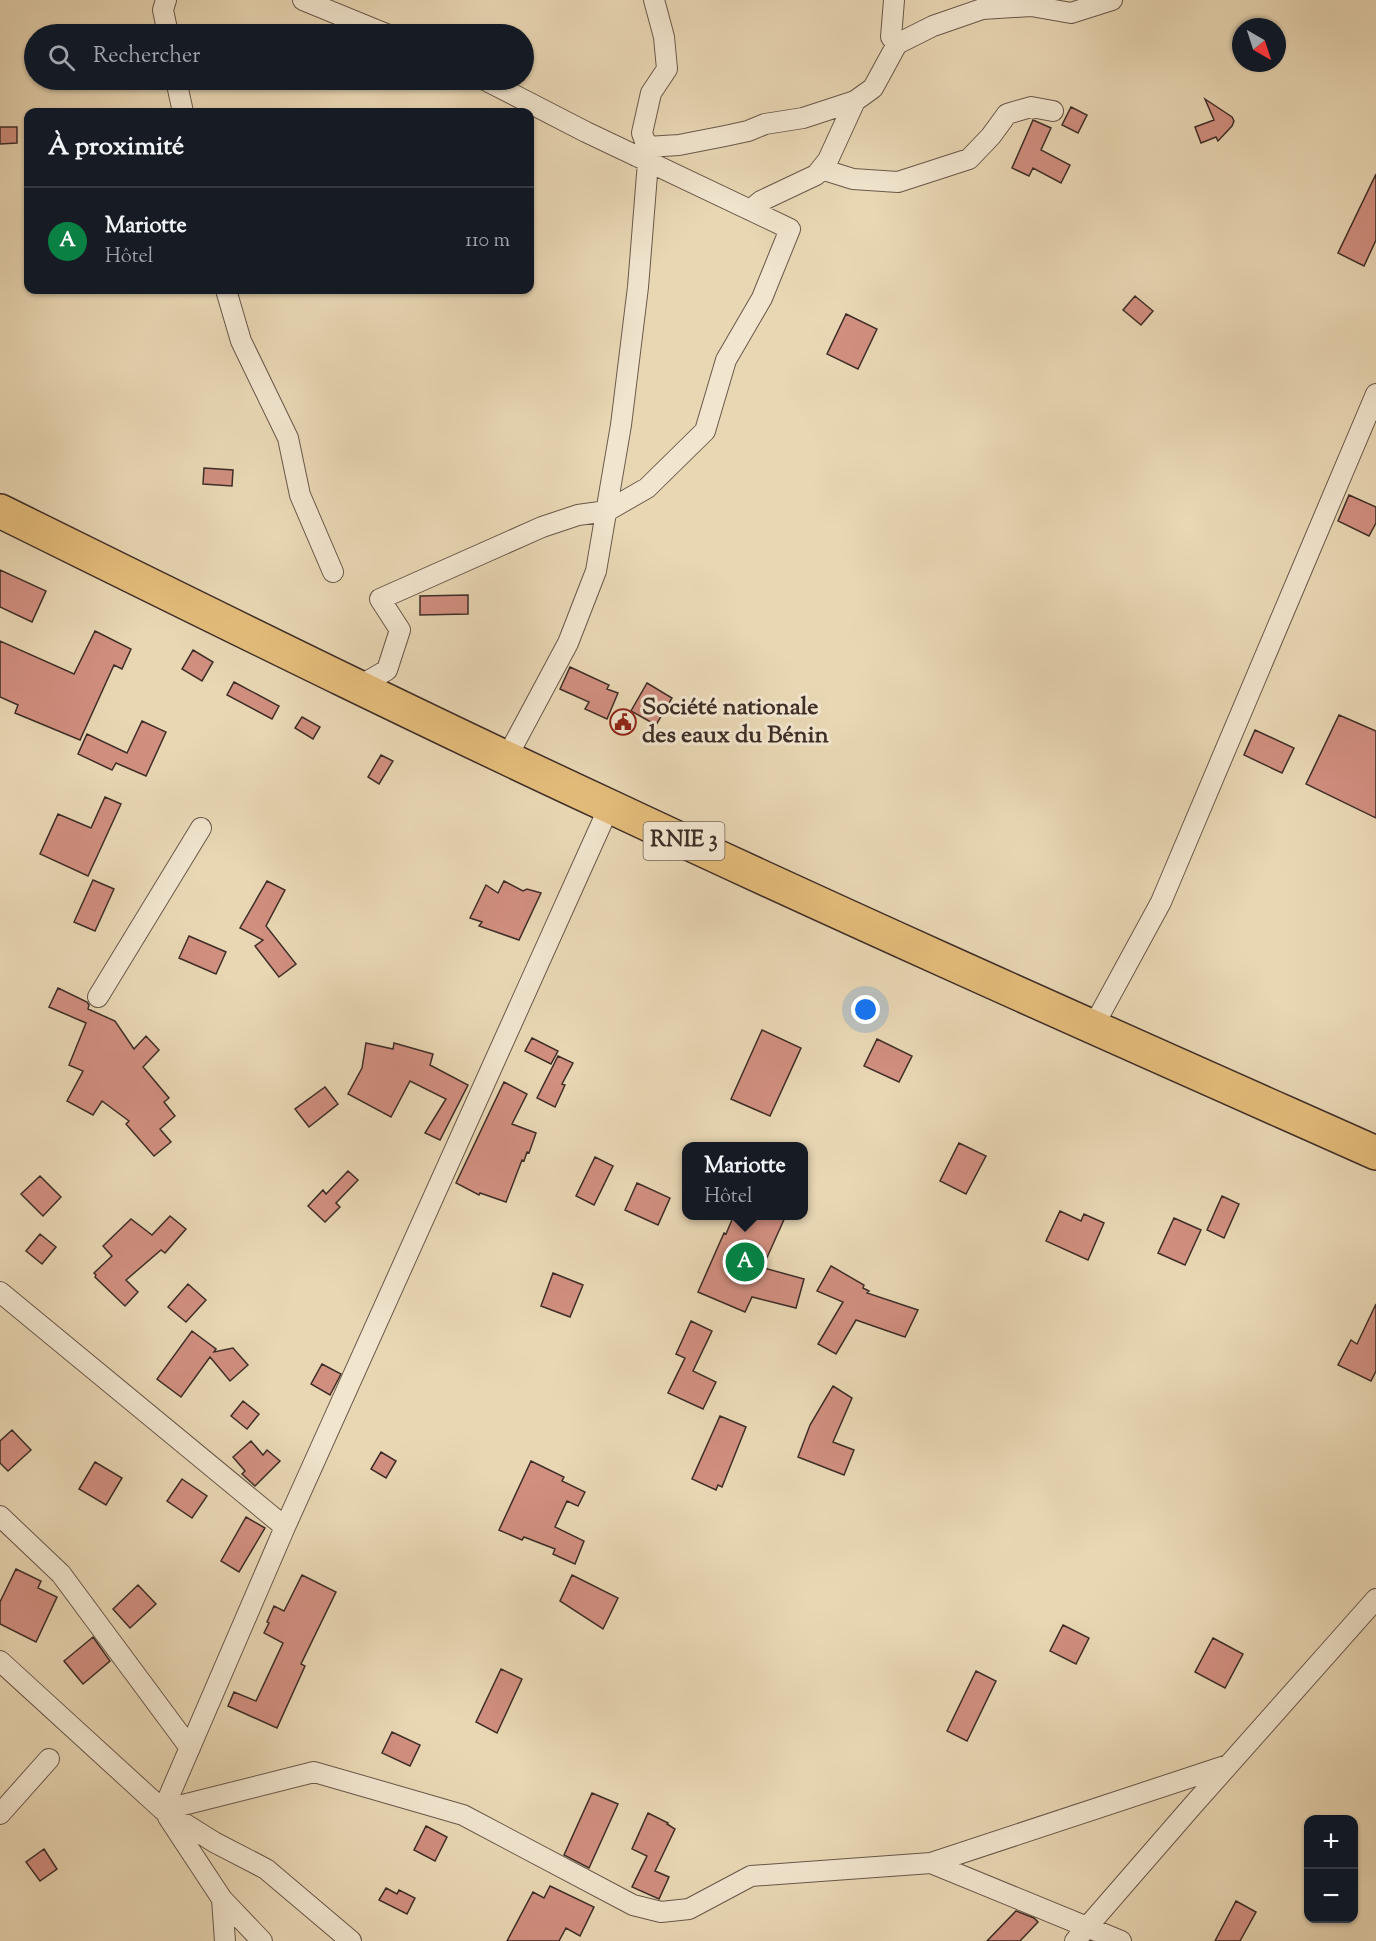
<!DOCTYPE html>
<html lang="fr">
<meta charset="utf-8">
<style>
body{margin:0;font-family:"Sorts Mill Goudy",serif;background:#20242c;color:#f1f3f6}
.controls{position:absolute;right:18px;bottom:18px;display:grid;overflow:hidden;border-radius:12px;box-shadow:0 2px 4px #0004}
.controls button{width:54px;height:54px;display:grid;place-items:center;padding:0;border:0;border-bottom:2px solid #363941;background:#171b24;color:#f1f3f6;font:30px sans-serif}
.compass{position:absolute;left:1232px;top:18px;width:54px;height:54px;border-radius:50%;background:#171b24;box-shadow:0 2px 4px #0004;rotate:141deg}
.you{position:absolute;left:866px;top:1010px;width:21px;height:21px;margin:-15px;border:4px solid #fff;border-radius:50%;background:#1a73e8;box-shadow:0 0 0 9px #1a73e833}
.badge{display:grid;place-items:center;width:39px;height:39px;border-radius:50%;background:#0b8043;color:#fff;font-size:20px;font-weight:700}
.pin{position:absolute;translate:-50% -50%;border:3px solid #fff;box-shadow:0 2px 6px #0006}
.popup{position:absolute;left:682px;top:1142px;width:126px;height:78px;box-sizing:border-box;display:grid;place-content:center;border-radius:12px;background:#171b24;filter:drop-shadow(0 2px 4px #0005);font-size:20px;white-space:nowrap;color:#9ea1a6}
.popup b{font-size:22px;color:#f1f3f6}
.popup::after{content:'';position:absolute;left:50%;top:100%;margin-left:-12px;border:12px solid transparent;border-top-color:#171b24}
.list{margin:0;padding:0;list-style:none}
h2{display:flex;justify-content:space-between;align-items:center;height:78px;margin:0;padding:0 24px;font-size:26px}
h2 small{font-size:20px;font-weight:400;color:#9ea1a6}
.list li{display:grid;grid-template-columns:39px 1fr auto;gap:18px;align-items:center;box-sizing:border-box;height:108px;padding:0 24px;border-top:2px solid #363941}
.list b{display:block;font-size:22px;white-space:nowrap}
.list p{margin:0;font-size:20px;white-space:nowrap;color:#9ea1a6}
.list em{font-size:20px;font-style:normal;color:#9ea1a6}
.icon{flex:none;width:33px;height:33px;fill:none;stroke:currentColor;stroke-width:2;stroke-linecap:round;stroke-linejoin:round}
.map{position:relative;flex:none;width:1376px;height:1941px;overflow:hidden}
.search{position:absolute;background:#171b24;box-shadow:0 2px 4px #0004;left:24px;top:24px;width:510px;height:66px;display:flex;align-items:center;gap:15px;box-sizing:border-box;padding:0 21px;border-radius:33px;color:#9ea1a6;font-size:22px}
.panel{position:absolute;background:#171b24;box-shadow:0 2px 4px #0004;left:24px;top:108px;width:510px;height:186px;border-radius:12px}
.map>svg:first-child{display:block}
.building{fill:#d18f80;stroke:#3e2e27;stroke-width:1.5}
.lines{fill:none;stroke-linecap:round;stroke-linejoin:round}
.street-casing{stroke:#69584a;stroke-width:22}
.highway-casing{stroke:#3e2e27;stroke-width:36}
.street{stroke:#f1e5ce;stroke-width:20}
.highway{stroke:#e4bc7a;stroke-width:33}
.labels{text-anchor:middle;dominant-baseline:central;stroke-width:6;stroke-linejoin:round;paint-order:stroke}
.shield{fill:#f1e5ce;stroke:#746559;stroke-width:1.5}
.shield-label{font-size:22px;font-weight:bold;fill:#3e2e27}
.poi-label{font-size:24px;font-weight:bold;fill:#3e2e27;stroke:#f1e5ce;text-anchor:start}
</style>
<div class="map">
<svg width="1376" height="1941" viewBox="0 0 1376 1941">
<rect width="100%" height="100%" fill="#e9d7b4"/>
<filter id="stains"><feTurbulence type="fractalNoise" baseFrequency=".00333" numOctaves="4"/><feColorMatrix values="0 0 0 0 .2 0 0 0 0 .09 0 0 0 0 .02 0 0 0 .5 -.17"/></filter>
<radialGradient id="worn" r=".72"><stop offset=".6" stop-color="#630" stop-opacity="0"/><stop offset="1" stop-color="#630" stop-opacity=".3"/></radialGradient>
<path class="building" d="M1205,99L1232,117L1234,121L1232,126L1218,141L1216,137L1201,143L1195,127L1214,120Z
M1071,107L1087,115L1078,133L1062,125Z
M1033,120L1051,128L1041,150L1070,165L1061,183L1033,168L1029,176L1012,168Z
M0,127H17V143L0,144Z
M1376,174V240L1364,266L1338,253Z
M1135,296L1153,311L1141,325L1123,310Z
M846,314L877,329L858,369L827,354Z
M204,468L233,470L232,486L203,484Z
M1349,495L1376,507V523L1369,536L1338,521Z
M0,570L46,591L32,622L0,607Z
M468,595V614L420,615V596Z
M95,631L131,649L122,669L114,665L80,740L15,713L18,705L0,697V641L74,674Z
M193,650L213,662L202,681L182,669Z
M570,667L609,685L607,689L618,693L607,719L585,709L589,702L560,689Z
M234,682L279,706L272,719L227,695Z
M647,683L672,698L656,725L631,711Z
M1339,715L1376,731V818L1306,784Z
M302,717L320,727L313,739L295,728Z
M142,721L166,732L146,776L116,763L112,770L78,754L87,734L127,753Z
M1255,730L1294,748L1282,773L1244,755Z
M381,755L393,761L379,784L368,777Z
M105,797L121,804L88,876L40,854L58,814L91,828Z
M93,880L114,889L95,931L74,922Z
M267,881L285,890L266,926L296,964L279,977L255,946L263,940L240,928Z
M504,881L523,891L527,889L541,893L519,940L479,926L482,922L470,918L486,885L498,893Z
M189,936L226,952L216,974L179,958Z
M58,988L87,1002L89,1005L88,1009L115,1021L134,1049L146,1036L159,1050L143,1067L169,1098L164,1102L175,1116L160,1129L171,1142L154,1156L126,1124L129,1121L102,1101L93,1115L67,1101L83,1071L69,1065L86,1023L49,1007Z
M762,1030L801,1048L770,1116L731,1099Z
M532,1038L558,1051L551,1064L525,1051Z
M877,1039L912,1056L899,1082L864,1066Z
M366,1043L393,1049L394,1043L433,1054L430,1065L468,1085L440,1140L425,1133L446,1099L410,1081L391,1117L348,1094L362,1068Z
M558,1056L573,1063L562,1084L565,1085L555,1107L537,1098Z
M504,1082L527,1094L512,1124L536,1133L529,1153L527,1152L524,1161L522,1160L506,1202L480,1193L479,1195L456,1183Z
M325,1087L338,1104L309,1127L295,1109Z
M959,1143L986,1156L966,1194L940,1181Z
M595,1157L613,1166L594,1205L576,1196Z
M348,1171L358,1180L336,1203L340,1207L325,1222L308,1206L323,1190L326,1194Z
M40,1176L61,1197L43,1216L21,1194Z
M637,1183L670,1198L658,1225L625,1210Z
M1222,1196L1239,1204L1224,1238L1207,1230Z
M1060,1211L1081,1221L1084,1214L1104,1223L1088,1260L1046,1241Z
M734,1215H786L765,1262L766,1263L764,1268L804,1279L796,1308L752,1297L745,1312L698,1292L724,1233L726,1234Z
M170,1216L186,1229L165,1253L161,1250L126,1280L138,1292L125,1306L95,1277L96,1275L94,1273L112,1256L103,1246L131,1219L152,1235Z
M1174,1218L1201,1230L1185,1265L1158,1253Z
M40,1234L56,1247L42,1264L26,1251Z
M831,1266L864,1285L863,1288L869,1291L867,1293L918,1310L905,1337L856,1320L836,1354L818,1344L843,1302L817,1291Z
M553,1273L583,1285L570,1317L541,1306Z
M188,1284L206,1300L186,1322L168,1307Z
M1376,1304V1371L1371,1381L1338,1365L1351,1340L1357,1344Z
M691,1321L712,1331L693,1371L716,1382L703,1409L668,1393L685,1358L676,1354Z
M192,1331L216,1349L214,1352L233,1348L248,1365L230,1381L210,1357L181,1397L157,1379Z
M322,1364L341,1374L330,1395L311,1384Z
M833,1386L852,1398L833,1442L854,1450L844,1475L798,1457L810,1425Z
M243,1401L259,1414L247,1429L231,1416Z
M720,1416L746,1427L722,1487L718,1485L716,1490L692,1479Z
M12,1430L31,1450L8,1471L0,1463V1441Z
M251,1441L263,1455L267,1450L280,1461L255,1486L242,1474L245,1471L233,1457Z
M381,1452L396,1461L386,1478L371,1469Z
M531,1461L564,1477L562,1481L585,1492L578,1506L567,1501L555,1527L584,1541L575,1564L553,1554L555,1549L524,1537L522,1540L499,1530Z
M95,1462L122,1478L106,1505L79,1489Z
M182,1479L207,1496L192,1518L167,1501Z
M246,1517L265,1528L239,1572L221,1561Z
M16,1569L41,1581L38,1588L57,1597L36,1642L0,1624V1602Z
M302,1575L336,1592L301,1664L305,1666L277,1728L228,1706L234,1692L256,1701L283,1643L264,1633L269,1623L267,1622L274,1606L284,1611Z
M572,1575L618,1598L603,1629L560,1601Z
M138,1585L156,1604L130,1628L113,1609Z
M1063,1625L1089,1638L1076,1664L1050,1651Z
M93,1637L110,1661L83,1684L64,1661Z
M1213,1638L1243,1654L1225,1688L1195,1672Z
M501,1669L522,1679L497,1733L476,1722Z
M976,1671L996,1681L967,1741L947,1731Z
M392,1732L420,1745L410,1766L382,1753Z
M592,1793L618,1804L589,1868L564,1855Z
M648,1813L668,1823L667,1824L675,1829L655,1871L669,1877L659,1899L632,1887L647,1856L632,1849Z
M426,1826L447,1837L435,1861L414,1850Z
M44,1849L57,1869L40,1881L26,1862Z
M550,1886L594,1907L580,1936L566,1928L559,1941H507L533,1892L544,1898Z
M386,1888L397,1894L399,1890L415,1898L407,1914L379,1900Z
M1236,1901L1256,1912L1240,1941H1215Z
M1016,1911L1034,1918L1038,1922L1020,1941H987Z"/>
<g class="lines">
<g class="street-casing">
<path id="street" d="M166,0L163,10L168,34
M303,0L386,34
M894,0L891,37L897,44
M176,80L183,112
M647,147L642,133L651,93L667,69L664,37L654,0
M636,156L647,147L679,145L725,136L748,131L765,124L803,118L855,101L873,88L897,44L933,26L982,9L1031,6L1071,13L1112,0
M821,169L853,179L898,182L969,159L991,136L1007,114L1031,107L1053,111
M750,210L761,201L816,175L828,160L855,101
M226,290L241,341L288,438L300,495L333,572
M358,687L387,670L400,630L380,599L542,527L578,515L607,511L647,488L705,431L726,360L762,298L790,229L586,132L485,80
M507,757L568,643L596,571L621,425L638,287L648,162
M98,997L201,828
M1093,1027L1161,902L1376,394
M0,1292L285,1527
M0,1516L61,1574L190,1748
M0,1661L163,1810L214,1842L266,1869L351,1941
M163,1810L285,1527L609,807
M163,1810L314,1772L463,1815L633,1905L661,1912L689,1909L751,1876L931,1863L1121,1941
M0,1814L49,1759
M168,1817L222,1899L262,1941
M931,1863L1228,1765
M222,1899L225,1941
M1075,1941L1194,1804L1376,1599"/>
</g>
<g class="highway-casing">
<path id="highway" d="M0,511C203,611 406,712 611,807C864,926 1120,1039 1376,1153"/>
</g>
<use href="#street" class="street"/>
<use href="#highway" class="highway"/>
</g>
<defs>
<g id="civic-ring" transform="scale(1.35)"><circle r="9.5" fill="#f1e5ce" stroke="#8f2418" stroke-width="1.5"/><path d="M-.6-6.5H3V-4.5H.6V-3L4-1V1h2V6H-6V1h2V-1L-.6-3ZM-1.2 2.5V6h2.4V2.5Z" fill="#8f2418"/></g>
</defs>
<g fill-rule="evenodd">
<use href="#civic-ring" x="623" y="722"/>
</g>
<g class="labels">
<rect class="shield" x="643.5" y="822" width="81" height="38" rx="4.5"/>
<g class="shield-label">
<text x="684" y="841">RNIE 3</text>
</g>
<g class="poi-label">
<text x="642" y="708">Société nationale<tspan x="642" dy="28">des eaux du Bénin</tspan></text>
</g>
</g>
<rect width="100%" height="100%" filter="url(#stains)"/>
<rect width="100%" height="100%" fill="url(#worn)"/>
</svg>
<div class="controls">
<button>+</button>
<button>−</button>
</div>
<svg class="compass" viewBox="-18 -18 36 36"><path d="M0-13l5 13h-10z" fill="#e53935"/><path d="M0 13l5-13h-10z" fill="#9ea1a6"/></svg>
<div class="you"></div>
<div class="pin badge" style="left:745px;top:1262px">A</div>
<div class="popup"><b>Mariotte</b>Hôtel</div>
<div class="search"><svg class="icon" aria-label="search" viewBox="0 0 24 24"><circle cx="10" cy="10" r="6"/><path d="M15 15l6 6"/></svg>Rechercher</div>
<section class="panel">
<h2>À proximité<small></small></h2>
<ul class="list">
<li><span class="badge">A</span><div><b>Mariotte</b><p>Hôtel</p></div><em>110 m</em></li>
</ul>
</section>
</div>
